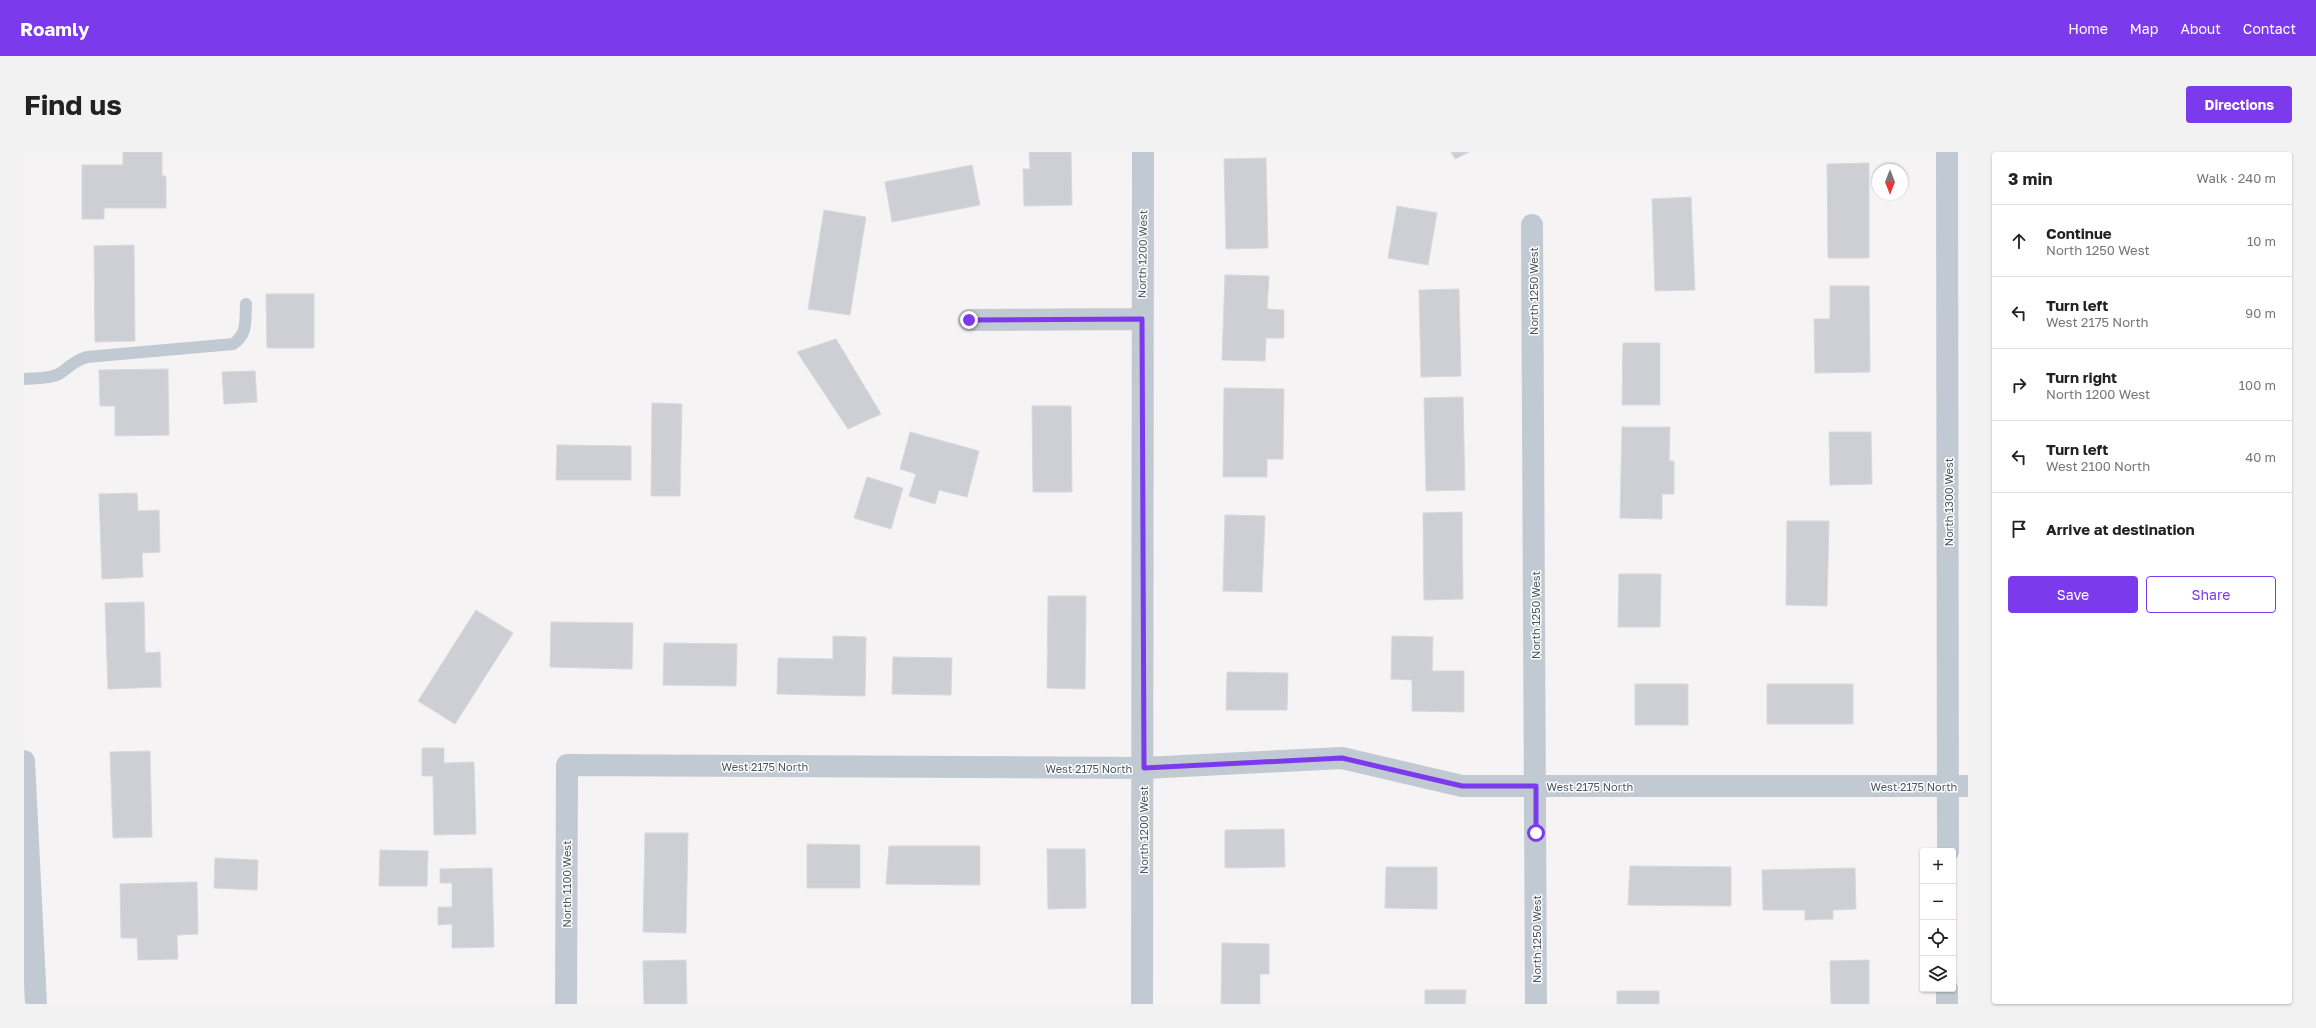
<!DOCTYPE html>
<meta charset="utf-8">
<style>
body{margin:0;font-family:"Golos Text",sans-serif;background:#f2f2f2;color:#222}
.controls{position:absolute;right:12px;bottom:12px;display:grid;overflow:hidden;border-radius:4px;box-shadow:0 1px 3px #0004}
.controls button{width:36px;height:36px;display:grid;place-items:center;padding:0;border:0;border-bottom:1px solid #e0e0e0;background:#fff;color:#222;font:20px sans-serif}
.compass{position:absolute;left:1848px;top:12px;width:36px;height:36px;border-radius:50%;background:#fff;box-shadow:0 1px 3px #0004;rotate:180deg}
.stop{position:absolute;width:12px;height:12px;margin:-9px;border:3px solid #7c3aed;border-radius:50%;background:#fff}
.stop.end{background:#7c3aed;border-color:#fff;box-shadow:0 1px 4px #0008}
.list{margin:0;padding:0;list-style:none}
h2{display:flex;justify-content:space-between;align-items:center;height:52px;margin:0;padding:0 16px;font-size:17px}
h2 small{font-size:13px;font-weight:400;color:#767676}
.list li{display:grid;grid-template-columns:26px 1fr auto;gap:12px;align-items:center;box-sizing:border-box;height:72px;padding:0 16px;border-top:1px solid #e0e0e0}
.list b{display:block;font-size:15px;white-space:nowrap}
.list p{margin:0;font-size:13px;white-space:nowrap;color:#767676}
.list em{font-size:13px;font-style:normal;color:#767676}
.actions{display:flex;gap:8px;padding:12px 16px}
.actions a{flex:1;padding:9px 0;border:1px solid #7c3aed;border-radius:4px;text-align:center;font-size:14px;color:#7c3aed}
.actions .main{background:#7c3aed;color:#fff}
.icon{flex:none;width:22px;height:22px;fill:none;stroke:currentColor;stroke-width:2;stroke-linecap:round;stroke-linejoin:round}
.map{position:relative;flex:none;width:1944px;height:852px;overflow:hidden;border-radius:4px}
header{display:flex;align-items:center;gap:24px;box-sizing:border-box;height:56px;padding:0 20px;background:#7c3aed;color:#fff}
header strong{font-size:19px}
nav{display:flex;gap:22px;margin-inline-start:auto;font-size:14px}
.intro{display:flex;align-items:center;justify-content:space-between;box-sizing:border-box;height:96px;padding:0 24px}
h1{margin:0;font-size:28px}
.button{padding:10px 18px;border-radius:4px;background:#7c3aed;color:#fff;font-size:14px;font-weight:700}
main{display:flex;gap:24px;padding:0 24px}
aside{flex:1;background:#fff;border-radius:4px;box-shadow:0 1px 3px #0004}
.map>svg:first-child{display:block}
.building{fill:#cdcfd5;stroke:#d7d9de}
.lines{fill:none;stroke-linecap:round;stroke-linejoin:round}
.service{stroke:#c1cad2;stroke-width:12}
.minor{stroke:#c1cad2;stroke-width:22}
.tertiary{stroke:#c1cad2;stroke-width:22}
.route{stroke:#7c3aed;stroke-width:5}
.labels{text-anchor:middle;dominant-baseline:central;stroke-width:3;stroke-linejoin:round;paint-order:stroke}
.street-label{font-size:11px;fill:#4a5661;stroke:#fff}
</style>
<header>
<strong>Roamly</strong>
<nav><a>Home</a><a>Map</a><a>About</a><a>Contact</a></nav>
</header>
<div class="intro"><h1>Find us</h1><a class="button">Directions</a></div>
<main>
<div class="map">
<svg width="1944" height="852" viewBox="0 0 1944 852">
<rect width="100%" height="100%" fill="#f5f3f3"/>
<path class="building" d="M99,0H138V24H142V56H80V67H58V13H99Z
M1005,0H1047L1048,53L1000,54L999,17H1006Z
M1427,0H1445L1431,7Z
M1242,6L1244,96L1202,97L1200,7Z
M1845,11V106H1804L1803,12Z
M948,13L956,53L868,70L861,30Z
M1667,45L1671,138L1631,139L1628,47Z
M1373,54L1413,61L1404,113L1364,106Z
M800,58L842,65L826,163L784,157Z
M110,93L111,189L71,190L70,94Z
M1201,123L1245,124L1243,157L1260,158V186H1242L1241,209L1198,208Z
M1806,134H1845L1846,220L1791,221L1790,167H1806Z
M1435,137L1437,224L1397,225L1395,138Z
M242,142H290V196H243Z
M812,187L857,262L824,277L773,200Z
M1599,191H1636V253H1598Z
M144,217L145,283L91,284V254H76L75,218Z
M231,219L233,250L200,252L198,220Z
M1200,236L1260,237L1259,307H1243V325H1199Z
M1439,245L1441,338L1402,339L1400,246Z
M628,251L658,252L656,344H627Z
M1008,254H1047L1048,340H1009Z
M1598,275H1646L1645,309H1650V342H1638V367L1596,366Z
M886,280L955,299L943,345L915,338L911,352L885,344L892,322L876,317Z
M1805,280H1847L1848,332L1806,333Z
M533,293L607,294V328H532Z
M843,325L879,336L867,377L830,366Z
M113,341L114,359L135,358L136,400L118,401L119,425L78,427L75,342Z
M1438,360L1439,447L1400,448L1399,361Z
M1201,363L1241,364L1238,440L1199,439Z
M1763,369H1805L1803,454L1762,453Z
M1595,422H1637L1636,475H1594Z
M1024,444H1062L1061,537L1023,536Z
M120,450L121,501L136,500L137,535L84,537L81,451Z
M452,458L489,481L431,572L394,549Z
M527,470L609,471L608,517L526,515Z
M809,484L842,485L841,544L753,542L754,506L809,507Z
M1368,484L1409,485L1408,519H1440V560L1388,559V528L1367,527Z
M640,491L713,492L712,534L639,533Z
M869,505L928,506L927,543L868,542Z
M1203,520L1264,521L1263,558H1202Z
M1611,532H1664V573H1611Z
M1743,532H1829V572H1743Z
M398,596H420V611L450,610L452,682L410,683L409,624H398Z
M126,599L128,685L89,686L86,600Z
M1260,677L1261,715L1201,716V678Z
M621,681H664L662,781L619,780Z
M783,692L836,693V736H783Z
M865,694H956V733L862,732Z
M1023,697H1061L1062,756L1024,757Z
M356,698L404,699L403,734H355Z
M191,706L234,708L233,738L190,736Z
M1606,714L1707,715V754L1604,753Z
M1362,715H1413V757L1361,756Z
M468,716L470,795L428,796V772L414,773V755H428V731H416V717Z
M1831,716L1832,757L1809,758V767L1781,768V758H1739L1738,718Z
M173,730L174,782L153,783L154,807L114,808L113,786H97L96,732Z
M1198,791L1245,792V822H1236V852H1197Z
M662,808L663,852H620L619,809Z
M1845,808V852H1807L1806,809Z
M1401,838H1442L1441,852H1401Z
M1593,839H1635V852H1593Z"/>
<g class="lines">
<path class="service" d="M0,227C11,226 26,227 35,222C46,215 49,209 63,205L209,192C224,182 221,169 222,152"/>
<path class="minor" d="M1923,0L1924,699
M1508,73L1512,852
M945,168L1118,167
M542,852L543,613L1120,616L1318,606L1438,634H1944
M1118,852L1119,0
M1923,852V837"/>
<path class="tertiary" d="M0,609L12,852"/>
</g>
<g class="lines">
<path class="route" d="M945,168L1118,167L1120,616L1318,606L1438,634H1512V681"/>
</g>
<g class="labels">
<g class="street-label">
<text transform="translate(1118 102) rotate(-89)">North 1200 West</text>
<text transform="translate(1509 139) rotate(-90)">North 1250 West</text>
<text transform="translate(1924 350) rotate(-90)">North 1300 West</text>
<text transform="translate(1511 463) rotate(-90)">North 1250 West</text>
<text x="741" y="614">West 2175 North</text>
<text x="1065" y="616">West 2175 North</text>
<text x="1566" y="634">West 2175 North</text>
<text x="1890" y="634">West 2175 North</text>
<text transform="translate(1119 678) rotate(-90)">North 1200 West</text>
<text transform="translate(542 732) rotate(-90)">North 1100 West</text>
<text transform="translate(1512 787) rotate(-90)">North 1250 West</text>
</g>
</g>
</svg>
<div class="controls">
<button>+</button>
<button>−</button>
<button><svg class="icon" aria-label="locate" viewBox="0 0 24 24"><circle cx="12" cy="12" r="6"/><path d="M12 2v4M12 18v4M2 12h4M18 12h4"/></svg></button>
<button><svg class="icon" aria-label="layers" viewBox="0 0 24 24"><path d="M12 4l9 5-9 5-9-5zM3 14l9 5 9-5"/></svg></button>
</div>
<svg class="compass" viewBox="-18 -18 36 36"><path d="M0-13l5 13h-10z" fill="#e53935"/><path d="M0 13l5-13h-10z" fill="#767676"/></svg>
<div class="stop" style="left:1512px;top:681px"></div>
<div class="stop end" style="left:945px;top:168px"></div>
</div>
<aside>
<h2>3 min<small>Walk · 240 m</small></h2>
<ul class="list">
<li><svg class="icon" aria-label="ahead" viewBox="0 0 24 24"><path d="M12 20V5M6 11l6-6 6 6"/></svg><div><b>Continue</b><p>North 1250 West</p></div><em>10 m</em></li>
<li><svg class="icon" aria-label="left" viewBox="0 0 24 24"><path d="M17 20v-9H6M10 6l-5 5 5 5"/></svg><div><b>Turn left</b><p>West 2175 North</p></div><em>90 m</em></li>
<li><svg class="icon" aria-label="right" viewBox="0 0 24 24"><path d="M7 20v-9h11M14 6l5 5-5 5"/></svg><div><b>Turn right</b><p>North 1200 West</p></div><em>100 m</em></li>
<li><svg class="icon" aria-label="left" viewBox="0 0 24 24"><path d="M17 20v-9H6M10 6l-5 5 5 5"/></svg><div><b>Turn left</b><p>West 2100 North</p></div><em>40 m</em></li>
<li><svg class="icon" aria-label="arrive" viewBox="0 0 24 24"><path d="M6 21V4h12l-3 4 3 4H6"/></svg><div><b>Arrive at destination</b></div></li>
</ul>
<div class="actions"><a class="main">Save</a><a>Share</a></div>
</aside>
</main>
